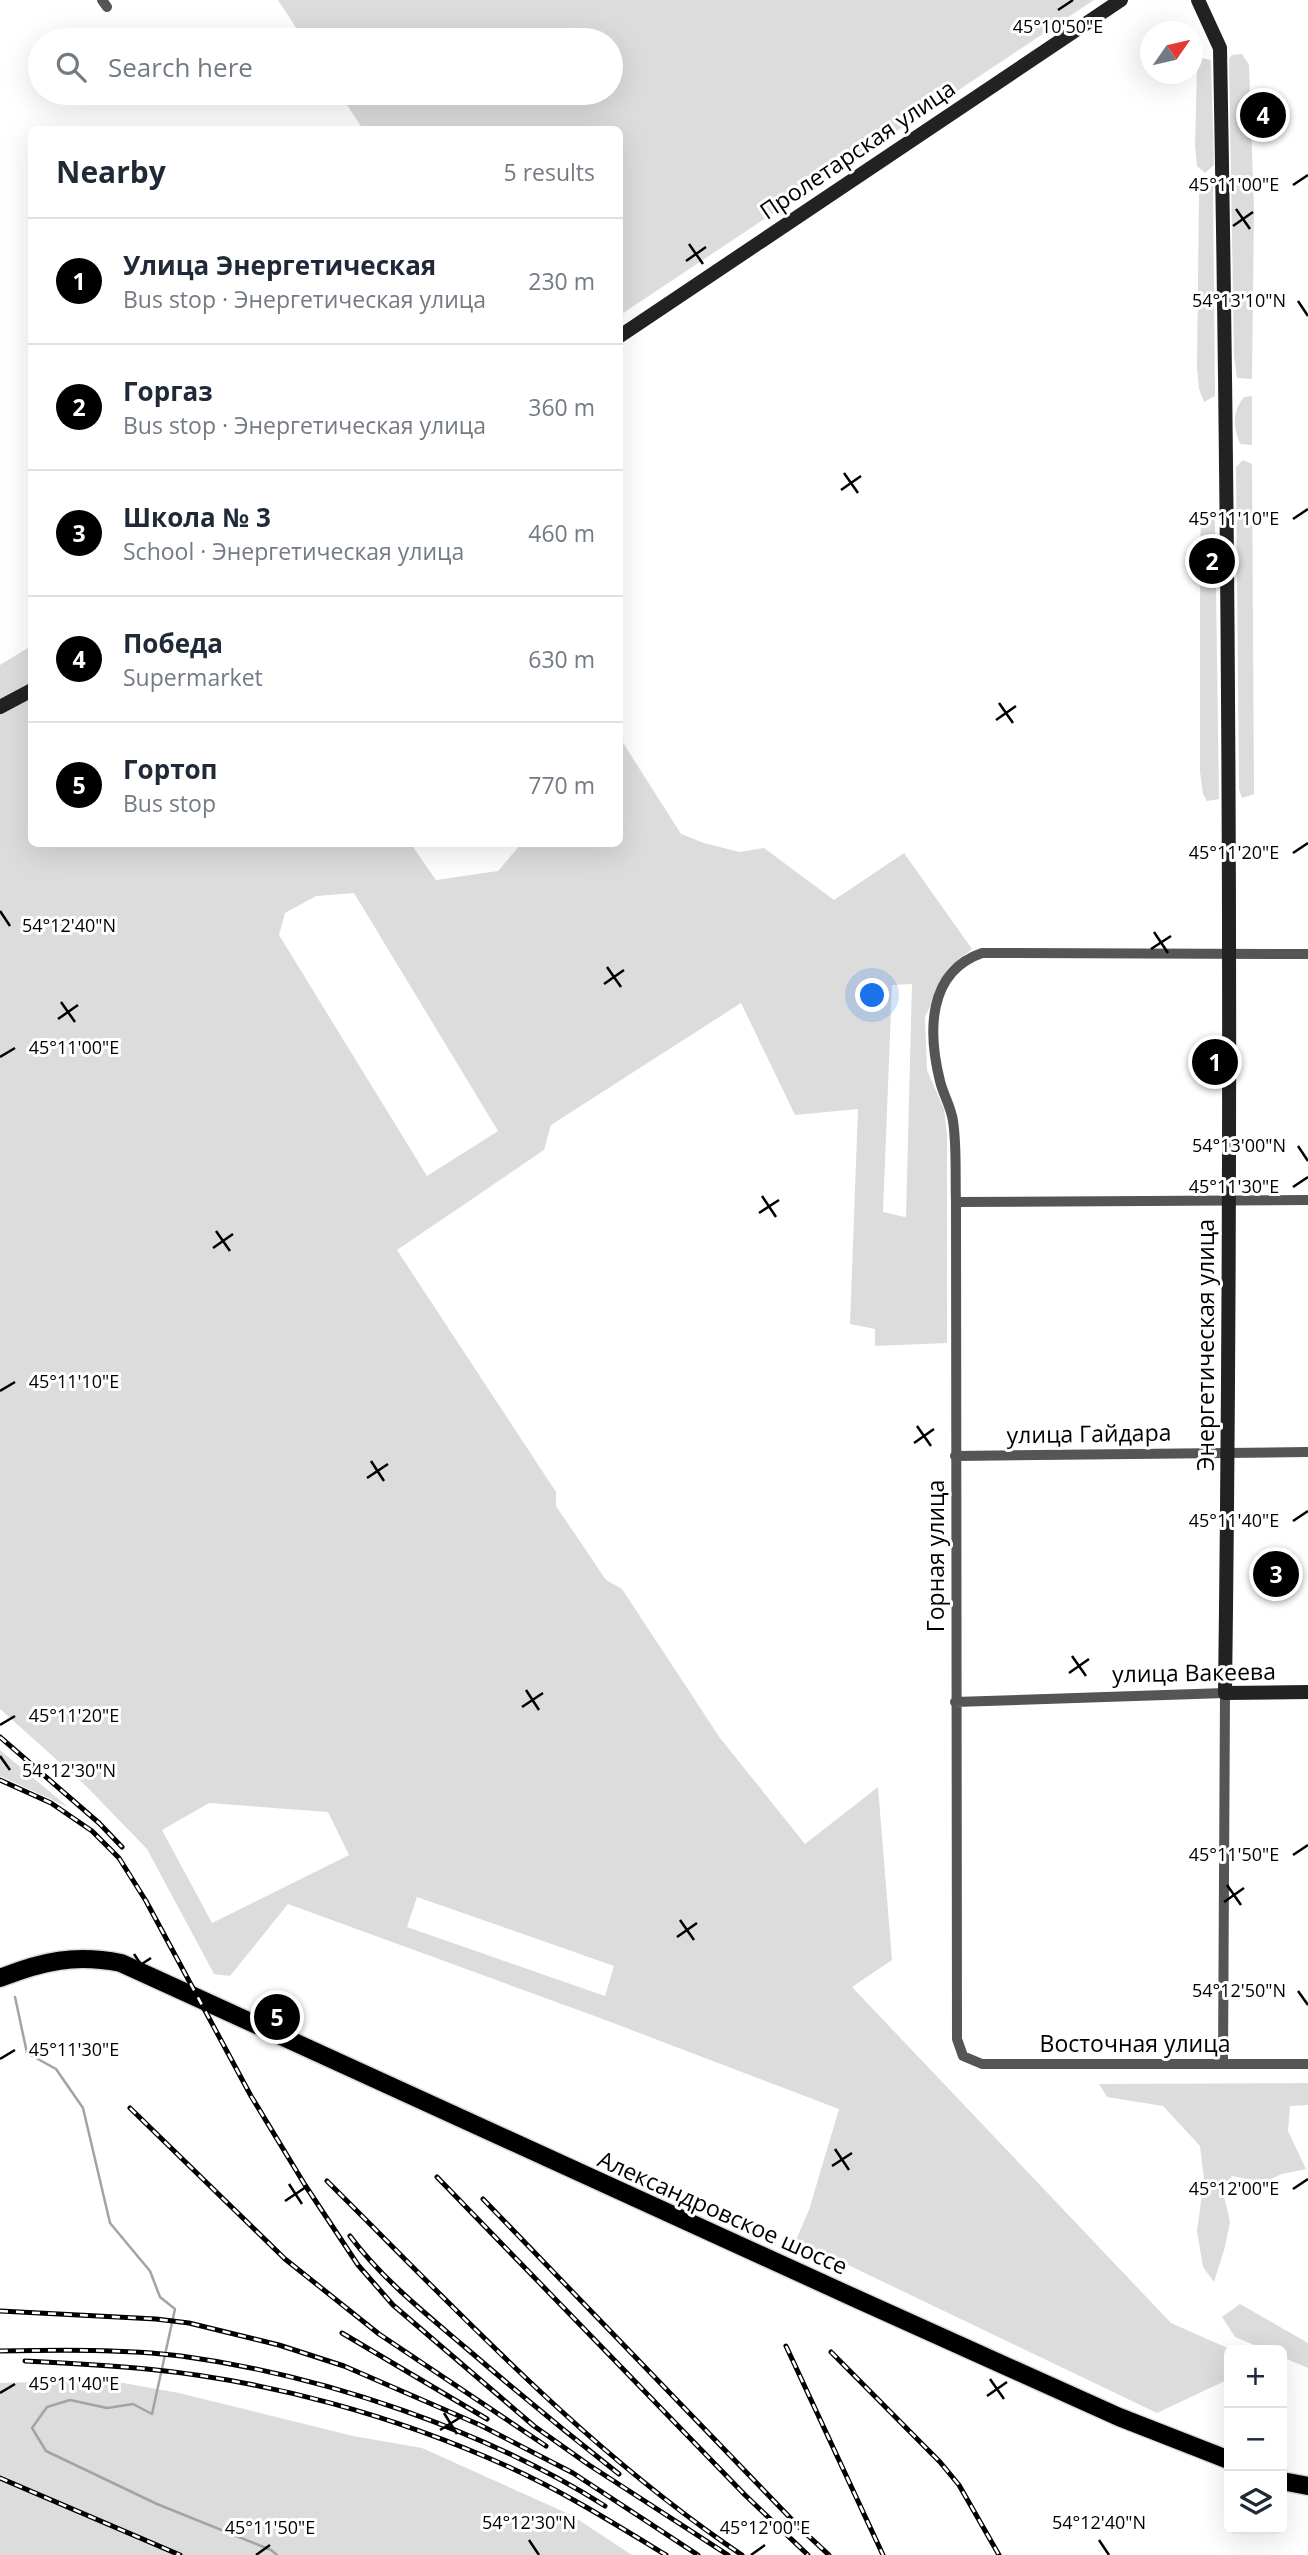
<!DOCTYPE html>
<meta charset="utf-8">
<style>
body{margin:0;font-family:"Open Sans",sans-serif;background:#f6f6f7;color:#1f2937}
.controls{position:absolute;right:21px;bottom:21px;display:grid;overflow:hidden;border-radius:10px;box-shadow:0 7px 28px #0002}
.controls button{width:63px;height:63px;display:grid;place-items:center;padding:0;border:0;border-bottom:2px solid #e0e1e3;background:#fff;color:#1f2937;font:35px sans-serif}
.compass{position:absolute;left:1140px;top:21px;width:63px;height:63px;border-radius:50%;background:#fff;box-shadow:0 7px 28px #0002;rotate:56deg}
.you{position:absolute;left:873px;top:996px;width:24px;height:24px;margin:-18px;border:5px solid #fff;border-radius:50%;background:#1a73e8;box-shadow:0 0 0 10px #1a73e833}
.badge{display:grid;place-items:center;width:46px;height:46px;border-radius:50%;background:#000;color:#fff;font-size:23px;font-weight:700}
.pin{position:absolute;translate:-50% -50%;border:4px solid #fff;box-shadow:0 2px 7px #0006}
.list{margin:0;padding:0;list-style:none}
h2{display:flex;justify-content:space-between;align-items:center;height:91px;margin:0;padding:0 28px;font-size:30px}
h2 small{font-size:23px;font-weight:400;color:#747a83}
.list li{display:grid;grid-template-columns:46px 1fr auto;gap:21px;align-items:center;box-sizing:border-box;height:126px;padding:0 28px;border-top:2px solid #e0e1e3}
.list b{display:block;font-size:26px;white-space:nowrap}
.list p{margin:0;font-size:23px;white-space:nowrap;color:#747a83}
.list em{font-size:23px;font-style:normal;color:#747a83}
.icon{flex:none;width:38px;height:38px;fill:none;stroke:currentColor;stroke-width:2;stroke-linecap:round;stroke-linejoin:round}
.map{position:relative;flex:none;width:1308px;height:2555px;overflow:hidden}
.search{position:absolute;background:#fff;box-shadow:0 7px 28px #0002;left:28px;top:28px;width:595px;height:77px;display:flex;align-items:center;gap:18px;box-sizing:border-box;padding:0 24px;border-radius:38px;color:#747a83;font-size:26px}
.panel{position:absolute;background:#fff;box-shadow:0 7px 28px #0002;left:28px;top:126px;width:595px;height:721px;border-radius:10px}
.map>svg:first-child{display:block}
.green{fill:#dcdcdc;fill-rule:evenodd}
.lines{fill:none;stroke-linecap:round;stroke-linejoin:round}
.stream{stroke:#a3a3a3;stroke-width:2.5}
.primary-casing{stroke:#dbdbdb;stroke-width:21}
.street{stroke:#555;stroke-width:10}
.secondary{stroke:#222;stroke-width:14}
.primary{stroke:#000;stroke-width:18}
.rail-casing{stroke:#000;stroke-width:5}
.rail{stroke:#fff;stroke-width:2.5;stroke-dasharray:8;stroke-linecap:butt}
.ticks{fill:none;stroke:#000;stroke-width:2.5}
.labels{text-anchor:middle;dominant-baseline:central;stroke-width:6;stroke-linejoin:round;paint-order:stroke}
.street-label{font-size:23px;fill:#000;stroke:#fff}
.ticks-label{font-size:18px;text-anchor:middle;fill:#000;stroke:#fff;stroke-width:6;stroke-linejoin:round;paint-order:stroke}
</style>
<div class="map">
<svg width="1308" height="2555" viewBox="0 0 1308 2555">
<rect width="100%" height="100%" fill="#fff"/>
<path class="green" d="M278,0H1094L620,315V130L363,129L339,93H611V40H304Z
M1242,54L1249,65L1254,210L1252,379L1237,378L1234,356L1229,59L1232,55Z
M1202,58L1211,60L1214,165L1205,173L1197,166L1195,146L1197,66Z
M1205,186H1213L1215,396L1204,402L1199,389L1197,367L1199,194Z
M1252,396V445L1240,444C1233,426 1232,412 1244,397Z
M1243,460L1252,464L1254,794L1242,798L1239,789L1236,467Z
M1207,514L1215,521L1219,799L1207,801L1203,794L1200,772V545L1201,522Z
M31,646L32,844H411L436,880L498,871L521,844H620V738L681,834L704,843L739,852L764,848L834,900L904,853L972,949L948,968L925,1017L927,1070L944,1109L947,1135V1343L875,1346V1329L850,1324L858,1109L795,1115L741,1003L551,1125L544,1150L397,1250L556,1492V1506L606,1580L622,1589L720,1738L805,1844L878,1787L892,1960L852,1987L1171,2323L1232,2350H1229V2379L1157,2413L796,2240L809,2210L839,2109L600,2018L288,1904L230,1976L214,1974L147,1849L85,1785L0,1709V665ZM354,893L498,1131L427,1176L279,935L285,913L316,896ZM912,984L906,1216L905,1217L883,1212L892,985ZM209,1803L328,1812L349,1855L212,1923L162,1830ZM417,1897L614,1966L605,1996L407,1927Z
M0,1750L68,1807L0,1776Z
M1308,2083V2105L1290,2106L1288,2131L1306,2169L1282,2174L1264,2182L1232,2176L1222,2187L1230,2222L1225,2247L1214,2282L1203,2267L1197,2231L1204,2179L1200,2146L1163,2106L1107,2097L1099,2084Z
M1240,2304L1308,2343V2368L1282,2357V2350H1266L1235,2337L1222,2317Z
M107,2380L179,2393L353,2436L422,2448L571,2515L632,2555H0V2383Z"/>
<g class="lines">
<path class="stream" d="M15,1997L27,2053L56,2069L83,2108L110,2223L150,2271L160,2297L175,2309L152,2414L133,2404L107,2408L70,2400L47,2407L32,2428L46,2451L157,2504L271,2550L277,2555"/>
<g class="primary-casing">
<path id="primary" d="M0,1978C43,1961 75,1954 121,1963L857,2299L1119,2417L1229,2460
M1282,2481L1308,2486"/>
</g>
<path class="street" d="M102,0L107,7
M1308,954L982,953C927,972 928,1033 940,1081C943,1094 951,1107 953,1121C957,1147 955,1175 956,1202L957,2039L963,2056L982,2064H1308
M956,1202L1308,1200
M955,1456L1308,1452
M955,1702L1225,1693L1223,2064"/>
<path class="secondary" d="M1198,0L1220,48C1230,596 1232,1145 1225,1693L1308,1692
M620,336L1121,0
M0,707L32,690"/>
<use href="#primary" class="primary"/>
<g class="rail-casing">
<path id="rail" d="M0,1737L99,1823L122,1847
M0,1780L51,1803L92,1831L119,1858L146,1901L251,2096L305,2185L358,2265L393,2305L534,2426L589,2465L728,2555
M130,2108L285,2259L379,2334L546,2446
M437,2177L745,2495L808,2555
M327,2181C459,2312 587,2451 742,2555
M483,2199L801,2529L829,2555
M350,2236C382,2279 425,2313 466,2348C516,2391 567,2433 619,2474
M0,2311L156,2319L189,2323L279,2345L344,2366L480,2425L573,2473L698,2555
M342,2333L487,2419
M786,2346L883,2555
M0,2351C56,2350 126,2349 181,2356C322,2375 485,2430 605,2506
M831,2352L940,2462L959,2485L999,2555
M25,2361C66,2363 106,2365 147,2369C270,2381 396,2416 509,2467C564,2492 615,2524 666,2555
M0,2478L180,2555"/>
</g>
<use href="#rail" class="rail"/>
</g>
<path class="ticks" d="M1058,10L1073,0M1293,185L1308,175M1236,209L1250,229M1233,226L1253,212M689,244L703,264M686,261L706,247M1298,301L1308,316M844,473L858,493M841,490L861,476M1293,519L1308,509M999,703L1013,723M996,720L1016,706M1293,853L1308,843M0,911L10,926M1154,932L1168,953M1151,949L1171,936M607,967L621,987M604,984L624,970M61,1002L75,1022M58,1019L78,1005M0,1057L15,1048M1298,1146L1308,1161M1293,1187L1308,1177M762,1196L776,1217M759,1213L779,1200M216,1231L230,1251M213,1248L233,1234M0,1391L15,1382M917,1426L931,1446M914,1443L934,1429M371,1461L384,1481M367,1478L388,1464M1293,1521L1308,1511M1072,1656L1086,1676M1069,1673L1089,1659M526,1690L539,1710M522,1707L543,1693M0,1725L15,1716M0,1756L10,1770M1293,1855L1308,1845M1227,1885L1241,1905M1224,1902L1244,1888M680,1920L694,1940M677,1937L697,1923M134,1954L148,1975M131,1971L151,1958M1298,1991L1308,2005M0,2059L15,2050M835,2149L849,2170M832,2166L852,2153M289,2184L302,2204M1293,2189L1308,2179M285,2201L306,2187M990,2379L1004,2399M0,2393L15,2384M987,2396L1007,2382M444,2413L457,2434M440,2430L461,2417M529,2540L539,2555M1099,2540L1109,2555M256,2555L270,2545M751,2555L765,2545"/>
<g class="labels">
<g class="street-label">
<text transform="translate(857 149) rotate(-34)">Пролетарская улица</text>
<text transform="translate(1205 1345) rotate(-90)">Энергетическая улица</text>
<text transform="translate(1089 1433) rotate(-1)">улица Гайдара</text>
<text transform="translate(935 1556) rotate(-90)">Горная улица</text>
<text transform="translate(1194 1672) rotate(-1)">улица Вакеева</text>
<text x="1135" y="2043">Восточная улица</text>
<text transform="translate(723 2212) rotate(24)">Александровское шоссе</text>
</g>
</g>
<g class="ticks-label">
<text x="1058" y="33">45°10'50"E</text>
<text x="1234" y="191">45°11'00"E</text>
<text x="1239" y="307">54°13'10"N</text>
<text x="1234" y="525">45°11'10"E</text>
<text x="1234" y="859">45°11'20"E</text>
<text x="69" y="932">54°12'40"N</text>
<text x="74" y="1054">45°11'00"E</text>
<text x="1239" y="1152">54°13'00"N</text>
<text x="1234" y="1193">45°11'30"E</text>
<text x="74" y="1388">45°11'10"E</text>
<text x="1234" y="1527">45°11'40"E</text>
<text x="74" y="1722">45°11'20"E</text>
<text x="69" y="1777">54°12'30"N</text>
<text x="1234" y="1861">45°11'50"E</text>
<text x="1239" y="1997">54°12'50"N</text>
<text x="74" y="2056">45°11'30"E</text>
<text x="1234" y="2195">45°12'00"E</text>
<text x="74" y="2390">45°11'40"E</text>
<text x="529" y="2529">54°12'30"N</text>
<text x="1099" y="2529">54°12'40"N</text>
<text x="270" y="2534">45°11'50"E</text>
<text x="765" y="2534">45°12'00"E</text>
</g>
</svg>
<div class="controls">
<button>+</button>
<button>−</button>
<button><svg class="icon" aria-label="layers" viewBox="0 0 24 24"><path d="M12 4l9 5-9 5-9-5zM3 14l9 5 9-5"/></svg></button>
</div>
<svg class="compass" viewBox="-18 -18 36 36"><path d="M0-13l5 13h-10z" fill="#e53935"/><path d="M0 13l5-13h-10z" fill="#747a83"/></svg>
<div class="you"></div>
<div class="pin badge" style="left:1215px;top:1062px">1</div>
<div class="pin badge" style="left:1212px;top:561px">2</div>
<div class="pin badge" style="left:1276px;top:1574px">3</div>
<div class="pin badge" style="left:1263px;top:115px">4</div>
<div class="pin badge" style="left:277px;top:2017px">5</div>
<div class="search"><svg class="icon" aria-label="search" viewBox="0 0 24 24"><circle cx="10" cy="10" r="6"/><path d="M15 15l6 6"/></svg>Search here</div>
<section class="panel">
<h2>Nearby<small>5 results</small></h2>
<ul class="list">
<li><span class="badge">1</span><div><b>Улица Энергетическая</b><p>Bus stop · Энергетическая улица</p></div><em>230 m</em></li>
<li><span class="badge">2</span><div><b>Горгаз</b><p>Bus stop · Энергетическая улица</p></div><em>360 m</em></li>
<li><span class="badge">3</span><div><b>Школа № 3</b><p>School · Энергетическая улица</p></div><em>460 m</em></li>
<li><span class="badge">4</span><div><b>Победа</b><p>Supermarket</p></div><em>630 m</em></li>
<li><span class="badge">5</span><div><b>Гортоп</b><p>Bus stop</p></div><em>770 m</em></li>
</ul>
</section>
</div>
